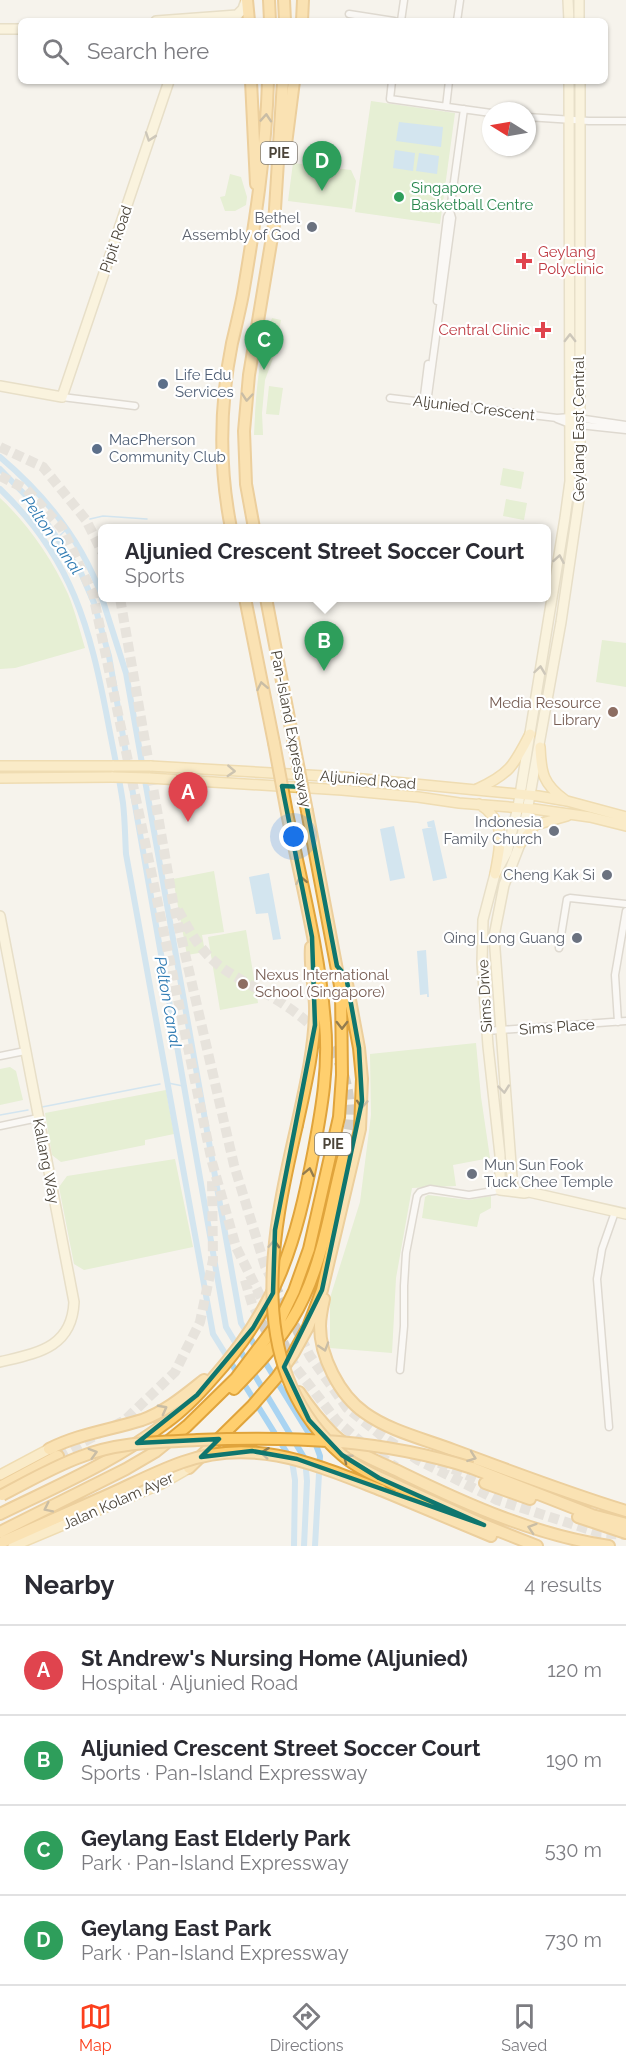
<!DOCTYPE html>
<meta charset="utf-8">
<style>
body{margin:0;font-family:Raleway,sans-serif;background:#f7f7f7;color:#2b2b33}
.compass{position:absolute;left:482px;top:102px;width:54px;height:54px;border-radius:50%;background:#fff;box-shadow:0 2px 4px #0004;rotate:281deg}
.you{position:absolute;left:294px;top:837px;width:21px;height:21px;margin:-15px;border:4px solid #fff;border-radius:50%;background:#1a73e8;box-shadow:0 0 0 9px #1a73e833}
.badge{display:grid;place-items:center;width:39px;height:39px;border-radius:50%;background:#fc3f1d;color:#fff;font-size:20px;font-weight:700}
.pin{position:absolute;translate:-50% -50px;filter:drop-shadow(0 2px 3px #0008)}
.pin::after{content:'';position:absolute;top:32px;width:21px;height:18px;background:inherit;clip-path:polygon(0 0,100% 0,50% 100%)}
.popup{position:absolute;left:98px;top:524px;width:453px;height:78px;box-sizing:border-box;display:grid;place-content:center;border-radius:9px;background:#fff;filter:drop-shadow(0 2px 4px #0005);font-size:20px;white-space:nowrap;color:#7c7c81}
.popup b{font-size:22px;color:#2b2b33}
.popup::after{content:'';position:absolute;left:50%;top:100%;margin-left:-12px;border:12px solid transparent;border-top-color:#fff}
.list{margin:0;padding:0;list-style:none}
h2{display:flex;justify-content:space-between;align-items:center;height:78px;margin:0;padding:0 24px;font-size:26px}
h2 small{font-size:20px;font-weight:400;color:#7c7c81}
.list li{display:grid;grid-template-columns:39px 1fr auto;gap:18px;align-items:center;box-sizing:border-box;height:90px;padding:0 24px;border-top:2px solid #e1e1e2}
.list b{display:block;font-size:22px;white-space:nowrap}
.list p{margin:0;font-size:20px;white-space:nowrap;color:#7c7c81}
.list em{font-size:20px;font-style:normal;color:#7c7c81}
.icon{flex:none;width:33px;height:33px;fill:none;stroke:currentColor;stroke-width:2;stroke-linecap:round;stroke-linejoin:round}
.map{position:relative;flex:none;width:626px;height:1546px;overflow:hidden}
.search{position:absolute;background:#fff;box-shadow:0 2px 4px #0004;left:18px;right:18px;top:18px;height:66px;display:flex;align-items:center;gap:15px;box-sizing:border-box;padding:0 21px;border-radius:9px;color:#7c7c81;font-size:22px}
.sheet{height:438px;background:#fff}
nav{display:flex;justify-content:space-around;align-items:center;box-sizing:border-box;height:84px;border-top:2px solid #e1e1e2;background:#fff;font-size:16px;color:#7c7c81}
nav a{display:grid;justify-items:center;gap:3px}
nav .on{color:#fc3f1d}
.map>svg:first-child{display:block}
.green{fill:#d2eab5}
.water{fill:#a9d4f2}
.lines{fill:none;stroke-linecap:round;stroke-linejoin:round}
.stream{stroke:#a9d4f2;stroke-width:1.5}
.canal{stroke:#a9d4f2;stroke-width:6}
.highway-tunnel{stroke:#d4d0c8;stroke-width:10;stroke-dasharray:10 5;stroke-linecap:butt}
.street-casing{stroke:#c2bbae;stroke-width:9}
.secondary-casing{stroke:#d6c79b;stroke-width:12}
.primary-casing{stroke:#e6c16a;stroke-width:12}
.highway-casing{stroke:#e0a43c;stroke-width:14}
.street{stroke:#fff;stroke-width:6}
.secondary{stroke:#fff3cd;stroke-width:9}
.primary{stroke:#ffe39c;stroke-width:9}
.highway{stroke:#ffcf6e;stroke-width:10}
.primary-bridge-casing{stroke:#e6c16a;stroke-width:12;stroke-linecap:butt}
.highway-bridge-casing{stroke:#e0a43c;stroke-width:14;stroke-linecap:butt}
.primary-bridge{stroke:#ffe39c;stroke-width:9}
.highway-bridge{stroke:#ffcf6e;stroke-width:10}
.oneway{stroke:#937c4e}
.oneway2{stroke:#9c937c}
.oneway3{stroke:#9c8c66}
.marked{fill:none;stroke:#0f766e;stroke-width:4.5;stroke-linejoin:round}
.leisure-dot{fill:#2e9e5b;stroke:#fff;stroke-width:2}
.worship-dot{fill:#6b7280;stroke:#fff;stroke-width:2}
.health-dot{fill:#e0444e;stroke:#fff;stroke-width:2}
.service-dot{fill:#5c6f8a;stroke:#fff;stroke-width:2}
.education-dot{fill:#8d6e63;stroke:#fff;stroke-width:2}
.labels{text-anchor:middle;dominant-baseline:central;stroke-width:4.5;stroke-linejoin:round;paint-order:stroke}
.shield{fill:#fff;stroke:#817c74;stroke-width:1.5}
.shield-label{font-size:14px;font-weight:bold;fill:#4b4439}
.leisure-label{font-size:15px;fill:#27864d;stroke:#fff;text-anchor:start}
.worship-label{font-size:15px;fill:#5b616d;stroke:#fff;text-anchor:end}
.street-label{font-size:15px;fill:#4b4439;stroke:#fff}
.health-label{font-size:15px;fill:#be3a42;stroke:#fff;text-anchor:start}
.service-label{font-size:15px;fill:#4e5e75;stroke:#fff;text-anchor:start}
.education-label{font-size:15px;fill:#785e54;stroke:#fff;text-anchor:end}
.water-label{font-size:16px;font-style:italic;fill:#2e7ab2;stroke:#fff}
</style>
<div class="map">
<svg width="626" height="1546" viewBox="0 0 626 1546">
<rect width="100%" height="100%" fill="#f6f3ec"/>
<path class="green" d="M371,101L455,113L440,224L355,212Z
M293,163L351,170L356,181L352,209L288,201Z
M230,174L241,177L247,197L246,205L235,211H225L220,197L225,196Z
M272,318L281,320L275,353L265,380L262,413L263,435H254C256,395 258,355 272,318Z
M269,386L283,388L279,415L266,414Z
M503,468L524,472L521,489L500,485Z
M0,498C28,524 52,559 68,594C75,611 80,631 85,648L15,668L0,669Z
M506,499L527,503L524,520L503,516Z
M602,640L626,643V687L596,682Z
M214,871L224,932L202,935L205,952L187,955L173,879Z
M246,930L258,1003L220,1010L208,937Z
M476,1043L481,1097L490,1158L453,1165L456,1186L412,1188L396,1278L392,1353L330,1348V1298L360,1202L371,1115L370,1054Z
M10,1067L16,1071L23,1100L0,1105V1069Z
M166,1090L174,1134L145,1140V1145L61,1162L52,1155L45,1113Z
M175,1159L193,1247L84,1270L74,1264L59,1187L67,1176Z
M428,1195L469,1200L491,1196V1208L480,1214L477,1227L422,1218L425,1197Z"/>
<path class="water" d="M399,122L443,127L441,147L396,141Z
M395,150L415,153L413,171L393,168Z
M419,153L439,156L437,174L416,171Z
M434,820L447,878L433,881L422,829L433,827H428L427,822Z
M394,826L405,878L390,881L380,829Z
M269,873L281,939L273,940L268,913L256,914L249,877Z
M426,950L429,997H427V994L420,995L417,951Z"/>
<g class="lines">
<path class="stream" d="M90,519L103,516L147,519
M57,538L67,529
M168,1083L183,1086
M42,1107L160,1084
M0,1115L28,1110"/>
<path class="canal" d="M0,457C45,495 82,541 102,597
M0,469L33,503L81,573L94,603L109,656L226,1327L305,1459L307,1481L304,1546
M0,489C72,558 90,627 108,722C113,749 119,776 123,803C125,820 125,837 126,854L213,1334L292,1461L295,1480L294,1546
M102,598L126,673L241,1323L316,1445L320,1456L315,1546"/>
<path class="highway-tunnel" d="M0,447L43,467L86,520L102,552
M0,476L26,489L62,528L93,594L212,1162L236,1247L296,1368L337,1421L369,1449L396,1467
M120,598L173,902L234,1165L265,1266L310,1356L347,1408L382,1436L418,1460L497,1500L600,1533L626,1535
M178,910C186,924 194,940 205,952C221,971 244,981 265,993C312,1020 347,1050 350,1109C351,1124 346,1142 343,1158
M245,1280L252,1304L272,1342
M114,1426L125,1420L175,1372L200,1322L213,1260L212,1177
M58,1456L100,1433
M439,1463L485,1483"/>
<g class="street-casing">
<path id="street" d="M349,14L394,21
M401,21L404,0
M457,21L460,0
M392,81L390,99L491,113
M446,107L449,81
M527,117L589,121H626
M437,301L447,217L450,211
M424,396L428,364
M62,397L135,406
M390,398L557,418L571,417L626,425
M427,403L452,218L450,211L464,109
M557,419L570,424L626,430
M559,948L567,899L570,898L626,904
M618,1022L615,975L626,911
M487,1031L626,1021
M0,1056L25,1051
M0,1126L38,1118
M400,1370L404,1326V1286L406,1253L417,1196L420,1192L430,1189L469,1195L500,1190
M609,1427L597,1279L602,1249L615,1212"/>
</g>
<g class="secondary-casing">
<path id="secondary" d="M568,0L569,21
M579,0V21
M156,21L237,15L243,9L246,0
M0,29H21
M569,81L570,481L565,518L518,807L507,852L495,874L483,920L482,963L488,1046L500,1155V1190L524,1193L529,1192L626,1214
M0,386L62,397L169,81
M0,916L74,1302C72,1348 37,1353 0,1362
M513,1191L494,936L504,885L520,844L526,817L561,622L580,492V81"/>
</g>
<g class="primary-casing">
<path id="primary" d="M540,747C541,773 543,784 565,800
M0,766H114
M150,766L342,777L538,796L567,801L626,817
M0,778L113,777
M149,778L342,790L418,797L459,803L534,809L590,817L626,826
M477,789C510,774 514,765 530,734
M479,804C508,822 500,845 495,874
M520,844L535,825L567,816
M0,1475L49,1449
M13,1546L161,1484L189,1468"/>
</g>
<g class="highway-casing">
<path id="highway" d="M247,0L249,21
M269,0L270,21
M284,0L285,21
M302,21L303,0
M251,81L256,184
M286,144L294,81
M231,528C219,468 220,403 232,343C236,326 240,310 243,294C255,223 266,153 268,81
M254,528L246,484L244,431L249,375L274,225L283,81
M245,598L274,743
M266,598L293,739
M297,1125C305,1088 314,1051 315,1013C316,991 309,970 311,947
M324,1299C322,1308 320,1317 320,1326C320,1356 339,1395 365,1413C390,1431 424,1439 453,1450C510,1471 567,1493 626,1511
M234,1389C261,1361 288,1333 304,1297C324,1254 331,1204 343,1158
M299,1392C309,1407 321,1422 334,1435C353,1452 379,1462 402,1473C468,1505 535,1535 609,1546
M49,1449C78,1434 110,1430 142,1420C165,1412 185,1395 204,1380
M189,1468L252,1406L277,1377L293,1354L308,1327L322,1290L360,1129L362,1079L359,1048L346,978
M472,1468L592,1515L626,1524
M485,1483L530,1499
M398,1486L484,1525L537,1546
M0,1487L58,1456
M381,1490L491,1536
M0,1514C57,1486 116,1461 167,1422C184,1410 199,1394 213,1378C278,1306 296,1243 314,1149C322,1107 329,1066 325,1023C320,954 301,881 287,813
M578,1517L626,1533
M0,1532L126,1469L155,1452L187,1426L236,1378L280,1320L294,1291L309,1249L339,1117L342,1075L341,991L307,811
M0,1543L99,1499"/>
</g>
<use href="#street" class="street"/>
<use href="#secondary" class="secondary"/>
<use href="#primary" class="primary"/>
<use href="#highway" class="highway"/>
<g class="primary-bridge-casing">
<path id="primary-bridge" d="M114,766H150
M113,777L149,778"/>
</g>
<g class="highway-bridge-casing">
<path id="highway-bridge" d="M293,739L307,811
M274,743L287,813
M297,1125C271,1237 243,1369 342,1455C358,1469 379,1477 398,1486
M2,1495C27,1482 53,1467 80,1457C117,1442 158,1442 197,1440C292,1436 381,1439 472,1468
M99,1499C127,1487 154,1472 183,1462C254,1437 314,1464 381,1490"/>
</g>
<use href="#primary-bridge" class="primary-bridge"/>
<use href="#highway-bridge" class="highway-bridge"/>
</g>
<defs><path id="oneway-chevron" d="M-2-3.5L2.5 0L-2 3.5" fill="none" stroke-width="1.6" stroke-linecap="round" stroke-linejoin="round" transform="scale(1.5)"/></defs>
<g class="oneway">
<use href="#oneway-chevron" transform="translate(266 118) rotate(-86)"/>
<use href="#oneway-chevron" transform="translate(247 397) rotate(95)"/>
<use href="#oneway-chevron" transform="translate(262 686) rotate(-101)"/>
<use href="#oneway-chevron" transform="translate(301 880) rotate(-101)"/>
<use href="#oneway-chevron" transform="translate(342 1025) rotate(90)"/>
<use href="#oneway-chevron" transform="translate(362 1104) rotate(94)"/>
<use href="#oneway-chevron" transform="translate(309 1172) rotate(-78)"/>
<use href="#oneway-chevron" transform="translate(274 1244) rotate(-87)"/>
<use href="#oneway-chevron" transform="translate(324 1347) rotate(73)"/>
<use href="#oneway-chevron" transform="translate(163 1409) rotate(-28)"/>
<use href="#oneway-chevron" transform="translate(93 1453) rotate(-16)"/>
<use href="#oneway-chevron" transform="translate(265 1453) rotate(-173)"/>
<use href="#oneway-chevron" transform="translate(472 1457) rotate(20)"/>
<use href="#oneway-chevron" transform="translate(347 1458) rotate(-142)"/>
<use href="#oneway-chevron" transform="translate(48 1508) rotate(154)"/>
<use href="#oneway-chevron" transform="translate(532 1528) rotate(-162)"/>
</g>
<g class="oneway2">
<use href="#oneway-chevron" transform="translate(150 137) rotate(109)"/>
<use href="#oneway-chevron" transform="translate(570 338) rotate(-90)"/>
<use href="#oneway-chevron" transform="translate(559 559) rotate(-80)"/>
<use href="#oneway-chevron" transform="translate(540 670) rotate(-82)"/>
<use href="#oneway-chevron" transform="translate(504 1089) rotate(84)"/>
</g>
<use class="oneway3" href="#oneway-chevron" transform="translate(231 771) rotate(3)"/>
<path d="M0 0H626V1546H0ZM282,786L303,787L337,966L346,976L359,1048L362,1101L322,1290L284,1367L309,1420L342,1455L379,1478L484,1525L297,1459L252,1451L201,1457L219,1439L137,1443L197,1395L253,1328L273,1293L275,1230L315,1025L312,937Z" fill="#f6f3ec" fill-opacity=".55" fill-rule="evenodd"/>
<path class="marked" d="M282,786L303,787L337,966L346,976L359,1048L362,1101L322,1290L284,1367L309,1420L342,1455L379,1478L484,1525L297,1459L252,1451L201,1457L219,1439L137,1443L197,1395L253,1328L273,1293L275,1230L315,1025L312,937Z"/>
<circle class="leisure-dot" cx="399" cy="197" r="6"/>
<g class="worship-dot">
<circle cx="312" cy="227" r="6"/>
<circle cx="554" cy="831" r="6"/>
<circle cx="607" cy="875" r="6"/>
<circle cx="577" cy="938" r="6"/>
<circle cx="472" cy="1174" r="6"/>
</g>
<g class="health-dot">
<path d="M521 252h6v6h6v6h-6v6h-6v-6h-6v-6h6z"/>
<path d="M540 321h6v6h6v6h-6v6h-6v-6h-6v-6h6z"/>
</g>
<g class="service-dot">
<circle cx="163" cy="384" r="6"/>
<circle cx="97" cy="449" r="6"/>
</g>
<g class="education-dot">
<circle cx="613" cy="712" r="6"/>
<circle cx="243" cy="984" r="6"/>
</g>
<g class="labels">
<g class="shield">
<rect x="261" y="142" width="36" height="22" rx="4.5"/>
<rect x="315" y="1133" width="36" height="22" rx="4.5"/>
</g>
<g class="shield-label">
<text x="279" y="153">PIE</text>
<text x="333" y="1144">PIE</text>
</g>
<g class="leisure-label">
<text x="411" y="188">Singapore<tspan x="411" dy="17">Basketball Centre</tspan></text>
</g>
<g class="worship-label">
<text x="300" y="218">Bethel<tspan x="300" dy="17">Assembly of God</tspan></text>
<text x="542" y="822">Indonesia<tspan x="542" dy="17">Family Church</tspan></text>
<text x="595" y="875">Cheng Kak Si</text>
<text x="565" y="938">Qing Long Guang</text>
<text x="484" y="1165" text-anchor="start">Mun Sun Fook<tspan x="484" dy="17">Tuck Chee Temple</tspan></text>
</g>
<g class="street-label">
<text transform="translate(116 239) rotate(-71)">Pipit Road</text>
<text transform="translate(474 408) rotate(7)">Aljunied Crescent</text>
<text transform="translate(579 429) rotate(-90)">Geylang East Central</text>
<text transform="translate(291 729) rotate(79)">Pan-Island Expressway</text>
<text transform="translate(368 780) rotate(5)">Aljunied Road</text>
<text transform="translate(485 996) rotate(-93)">Sims Drive</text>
<text transform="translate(557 1027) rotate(-4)">Sims Place</text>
<text transform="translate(46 1161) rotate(79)">Kallang Way</text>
<text transform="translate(118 1501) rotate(-24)">Jalan Kolam Ayer</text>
</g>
<g class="health-label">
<text x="538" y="252">Geylang<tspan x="538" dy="17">Polyclinic</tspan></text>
<text x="530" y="330" text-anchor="end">Central Clinic</text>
</g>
<g class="service-label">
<text x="175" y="375">Life Edu<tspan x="175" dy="17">Services</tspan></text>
<text x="109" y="440">MacPherson<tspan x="109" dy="17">Community Club</tspan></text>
</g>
<g class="education-label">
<text x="601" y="703">Media Resource<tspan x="601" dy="17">Library</tspan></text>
<text x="255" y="975" text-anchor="start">Nexus International<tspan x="255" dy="17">School (Singapore)</tspan></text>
</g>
<g class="water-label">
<text transform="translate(52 535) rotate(55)">Pelton Canal</text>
<text transform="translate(168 1002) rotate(80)">Pelton Canal</text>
</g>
</g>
</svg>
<svg class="compass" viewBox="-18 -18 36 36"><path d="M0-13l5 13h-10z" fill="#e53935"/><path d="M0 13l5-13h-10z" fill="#7c7c81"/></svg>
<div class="you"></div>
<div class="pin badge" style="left:188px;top:822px;background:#e0444e">A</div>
<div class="pin badge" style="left:324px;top:671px;background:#2e9e5b">B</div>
<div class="popup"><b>Aljunied Crescent Street Soccer Court</b>Sports</div>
<div class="pin badge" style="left:264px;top:370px;background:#2e9e5b">C</div>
<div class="pin badge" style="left:322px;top:191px;background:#2e9e5b">D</div>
<div class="search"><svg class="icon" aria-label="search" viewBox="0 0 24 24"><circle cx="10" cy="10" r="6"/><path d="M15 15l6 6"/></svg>Search here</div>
</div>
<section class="sheet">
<h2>Nearby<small>4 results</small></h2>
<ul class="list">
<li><span class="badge" style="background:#e0444e">A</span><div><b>St Andrew's Nursing Home (Aljunied)</b><p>Hospital · Aljunied Road</p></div><em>120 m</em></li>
<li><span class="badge" style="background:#2e9e5b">B</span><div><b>Aljunied Crescent Street Soccer Court</b><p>Sports · Pan-Island Expressway</p></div><em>190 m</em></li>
<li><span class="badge" style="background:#2e9e5b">C</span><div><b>Geylang East Elderly Park</b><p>Park · Pan-Island Expressway</p></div><em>530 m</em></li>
<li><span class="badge" style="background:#2e9e5b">D</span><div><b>Geylang East Park</b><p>Park · Pan-Island Expressway</p></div><em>730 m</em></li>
</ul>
</section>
<nav>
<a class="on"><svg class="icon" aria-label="map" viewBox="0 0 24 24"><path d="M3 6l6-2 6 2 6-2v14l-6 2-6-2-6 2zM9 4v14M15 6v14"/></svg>Map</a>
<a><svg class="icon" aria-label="directions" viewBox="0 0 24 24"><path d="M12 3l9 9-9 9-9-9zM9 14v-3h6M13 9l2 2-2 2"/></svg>Directions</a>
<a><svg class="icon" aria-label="saved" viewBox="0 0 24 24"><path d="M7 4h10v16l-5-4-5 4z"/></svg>Saved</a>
</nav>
